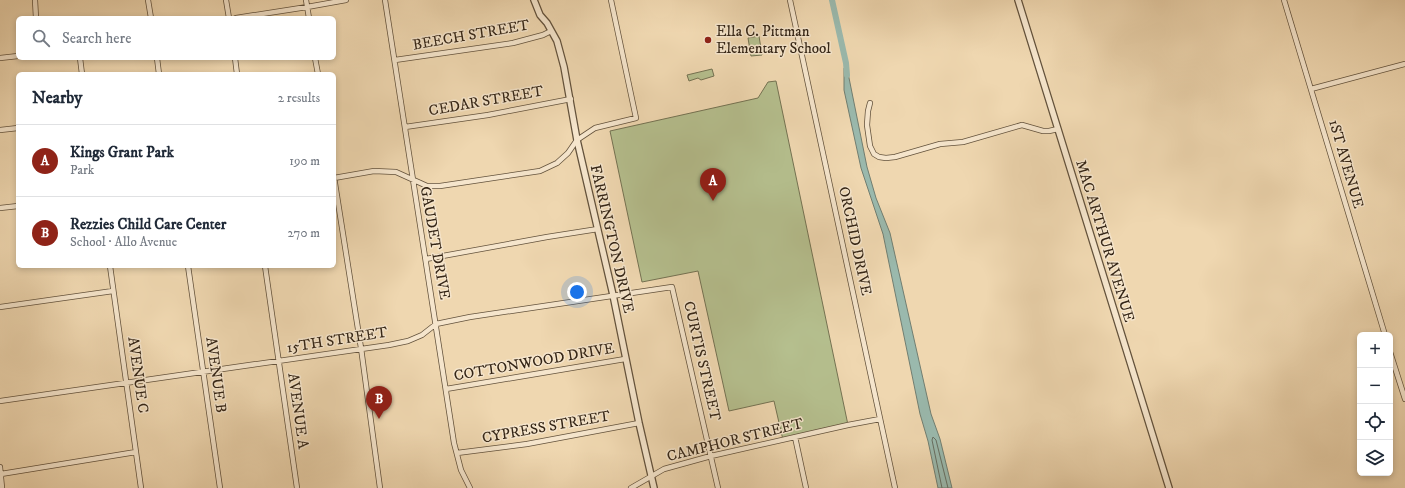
<!DOCTYPE html>
<meta charset="utf-8">
<style>
body{margin:0;font-family:"IM FELL DW Pica",serif;background:#f6f6f7;color:#1f2937}
.controls{position:absolute;right:12px;bottom:12px;display:grid;overflow:hidden;border-radius:6px;box-shadow:0 2px 6px #0003}
.controls button{width:36px;height:36px;display:grid;place-items:center;padding:0;border:0;border-bottom:1px solid #e0e1e3;background:#fff;color:#1f2937;font:20px sans-serif}
.you{position:absolute;left:577px;top:292px;width:14px;height:14px;margin:-10px;border:3px solid #fff;border-radius:50%;background:#1a73e8;box-shadow:0 0 0 6px #1a73e833}
.badge{display:grid;place-items:center;width:26px;height:26px;border-radius:50%;background:#8f2418;color:#fff;font-size:13px;font-weight:700}
.pin{position:absolute;translate:-50% -33px;filter:drop-shadow(0 1px 2px #0008)}
.pin::after{content:'';position:absolute;top:21px;width:14px;height:12px;background:inherit;clip-path:polygon(0 0,100% 0,50% 100%)}
.list{margin:0;padding:0;list-style:none}
h2{display:flex;justify-content:space-between;align-items:center;height:52px;margin:0;padding:0 16px;font-size:17px}
h2 small{font-size:13px;font-weight:400;color:#747a83}
.list li{display:grid;grid-template-columns:26px 1fr auto;gap:12px;align-items:center;box-sizing:border-box;height:72px;padding:0 16px;border-top:1px solid #e0e1e3}
.list b{display:block;font-size:15px;white-space:nowrap}
.list p{margin:0;font-size:13px;white-space:nowrap;color:#747a83}
.list em{font-size:13px;font-style:normal;color:#747a83}
.icon{flex:none;width:22px;height:22px;fill:none;stroke:currentColor;stroke-width:2;stroke-linecap:round;stroke-linejoin:round}
.map{position:relative;flex:none;width:1405px;height:488px;overflow:hidden}
.search{position:absolute;background:#fff;box-shadow:0 2px 6px #0003;left:16px;top:16px;width:320px;height:44px;display:flex;align-items:center;gap:10px;box-sizing:border-box;padding:0 14px;border-radius:6px;color:#747a83;font-size:15px}
.panel{position:absolute;background:#fff;box-shadow:0 2px 6px #0003;left:16px;top:72px;width:320px;height:196px;border-radius:6px}
.map>svg:first-child{display:block}
.green{fill:#b5bf8e;stroke:#747252}
.water{fill:#9ab9ad;stroke:#717e71}
.lines{fill:none;stroke-linecap:round;stroke-linejoin:round}
.shore{stroke:#676f62;stroke-width:1}
.canal{stroke:#9ab9ad;stroke-width:6}
.minor-casing{stroke:#63523c;stroke-width:6}
.tertiary-casing{stroke:#63523c;stroke-width:8}
.minor{stroke:#f5e5cc;stroke-width:4.5}
.tertiary{stroke:#f5e5cc;stroke-width:5.5}
.poi-dot{fill:#8f2418;stroke:#f5e5cc;stroke-width:1.5}
.labels{text-anchor:middle;dominant-baseline:central;stroke-width:3;stroke-linejoin:round;paint-order:stroke}
.poi-label{font-size:15px;fill:#342516;stroke:#f5e5cc;text-anchor:start}
.street-label{font-size:15px;fill:#342516;stroke:#f5e5cc}
</style>
<div class="map">
<svg width="1405" height="488" viewBox="0 0 1405 488">
<rect width="100%" height="100%" fill="#efd7b0"/>
<filter id="stains"><feTurbulence type="fractalNoise" baseFrequency=".005" numOctaves="4"/><feColorMatrix values="0 0 0 0 .2 0 0 0 0 .09 0 0 0 0 .02 0 0 0 .5 -.17"/></filter>
<radialGradient id="worn" r=".72"><stop offset=".6" stop-color="#630" stop-opacity="0"/><stop offset="1" stop-color="#630" stop-opacity=".3"/></radialGradient>
<path class="green" d="M759,36L762,55L751,56L748,38Z
M712,69L714,76L701,80L698,78L689,81L687,75Z
M776,81L848,425L783,440L774,401L729,411L698,271L642,282L610,131L758,98L768,82Z"/>
<path class="water" d="M844,68H847L867,167L876,198L890,233L931,414L940,439L952,488H938L928,441L920,414L883,234L861,168L844,90Z"/>
<g class="lines">
<path class="shore" d="M942,488L932,440L933,437L936,440L948,488"/>
<path class="canal" d="M832,0L846,63L847,75"/>
<g class="minor-casing">
<path id="minor" d="M35,0L36,18
M148,0L151,18
M226,0L229,18
M306,0L309,18
M385,0L454,443L461,470L470,488
M790,0L895,488
M1284,0L1385,335
M236,18L307,7L346,0
M0,58L18,56
M80,58L82,74
M157,58L159,74
M235,58L237,74
M315,58L318,74
M395,60L513,43L543,35L551,31
M1311,89L1405,64
M870,103L868,111L867,125L870,146L874,154L879,157L886,158L895,157L940,144L963,142L1022,125L1043,131H1049L1058,129
M405,127L488,115L571,99
M0,130L18,128
M334,177L361,348L380,488
M334,178L374,171L396,172L427,186H440L540,171L557,163L568,153L577,140L595,128L636,118L611,0
M0,208L18,206
M426,259L547,237L598,229
M110,266L141,488
M188,266L220,488
M265,266L297,488
M0,307L113,291
M1390,352L1405,399
M446,389L625,359
M0,401L389,345L408,341L422,335L436,324L470,317L672,287L718,488
M795,437L806,488
M457,453L527,444L639,423
M0,467L2,488
M1,474L136,452
M631,488L664,469L711,456L848,425L880,419"/>
</g>
<g class="tertiary-casing">
<path id="tertiary" d="M534,0L540,15L547,23L557,41L564,67L577,140L613,295L639,423L654,488
M1018,0L1169,488"/>
</g>
<use href="#minor" class="minor"/>
<use href="#tertiary" class="tertiary"/>
</g>
<circle class="poi-dot" cx="708" cy="40" r="4"/>
<g class="labels">
<g class="poi-label">
<text x="716" y="31">Ella C. Pittman<tspan x="716" dy="17">Elementary School</tspan></text>
</g>
<g class="street-label">
<text transform="translate(471 35) rotate(-10)">BEECH STREET</text>
<text transform="translate(486 101) rotate(-10)">CEDAR STREET</text>
<text transform="translate(1346 164) rotate(74)">1ST AVENUE</text>
<text transform="translate(612 239) rotate(77)">FARRINGTON DRIVE</text>
<text transform="translate(855 241) rotate(78)">ORCHID DRIVE</text>
<text transform="translate(1105 241) rotate(73)">MAC ARTHUR AVENUE</text>
<text transform="translate(435 243) rotate(80)">GAUDET DRIVE</text>
<text transform="translate(337 340) rotate(-9)">15TH STREET</text>
<text transform="translate(702 361) rotate(77)">CURTIS STREET</text>
<text transform="translate(534 362) rotate(-10)">COTTONWOOD DRIVE</text>
<text transform="translate(138 375) rotate(82)">AVENUE C</text>
<text transform="translate(216 375) rotate(82)">AVENUE B</text>
<text transform="translate(298 411) rotate(82)">AVENUE A</text>
<text transform="translate(546 427) rotate(-10)">CYPRESS STREET</text>
<text transform="translate(735 440) rotate(-14)">CAMPHOR STREET</text>
</g>
</g>
<rect width="100%" height="100%" filter="url(#stains)"/>
<rect width="100%" height="100%" fill="url(#worn)"/>
</svg>
<div class="controls">
<button>+</button>
<button>−</button>
<button><svg class="icon" aria-label="locate" viewBox="0 0 24 24"><circle cx="12" cy="12" r="6"/><path d="M12 2v4M12 18v4M2 12h4M18 12h4"/></svg></button>
<button><svg class="icon" aria-label="layers" viewBox="0 0 24 24"><path d="M12 4l9 5-9 5-9-5zM3 14l9 5 9-5"/></svg></button>
</div>
<div class="you"></div>
<div class="pin badge" style="left:713px;top:201px">A</div>
<div class="pin badge" style="left:379px;top:419px">B</div>
<div class="search"><svg class="icon" aria-label="search" viewBox="0 0 24 24"><circle cx="10" cy="10" r="6"/><path d="M15 15l6 6"/></svg>Search here</div>
<section class="panel">
<h2>Nearby<small>2 results</small></h2>
<ul class="list">
<li><span class="badge">A</span><div><b>Kings Grant Park</b><p>Park</p></div><em>190 m</em></li>
<li><span class="badge">B</span><div><b>Rezzies Child Care Center</b><p>School · Allo Avenue</p></div><em>270 m</em></li>
</ul>
</section>
</div>
